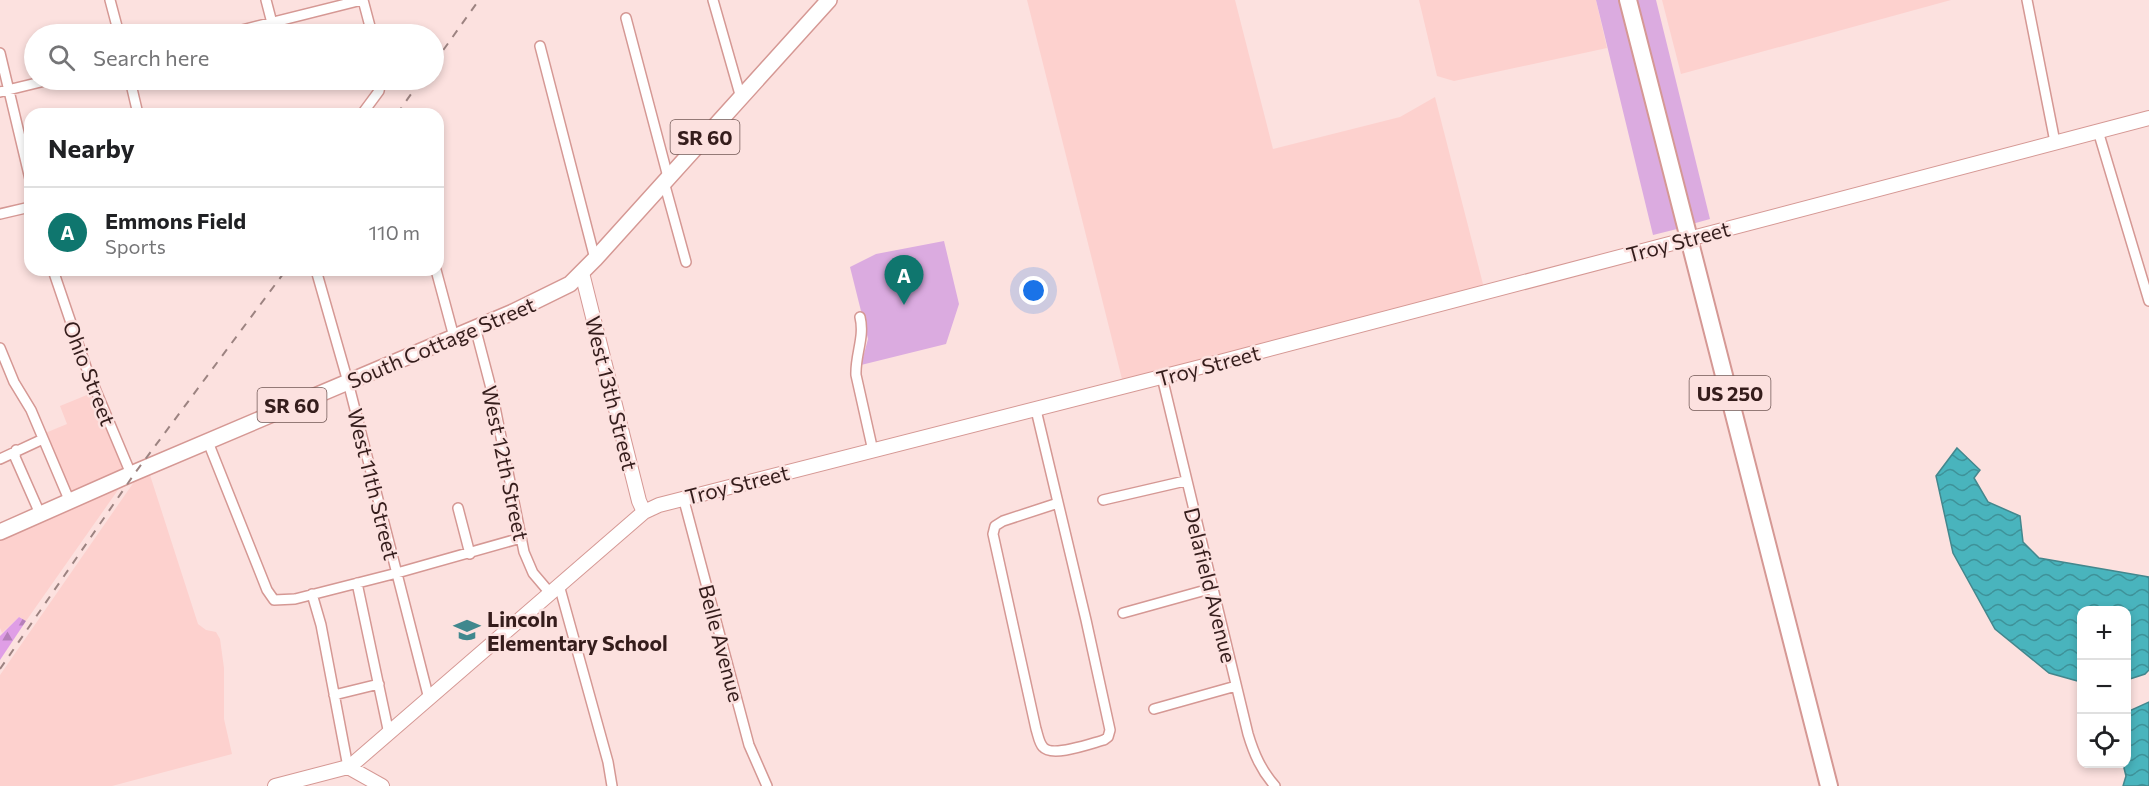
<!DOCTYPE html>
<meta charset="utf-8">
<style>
body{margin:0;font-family:Commissioner,sans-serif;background:#f6f6f6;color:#202124}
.controls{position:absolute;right:18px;bottom:18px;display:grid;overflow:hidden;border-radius:12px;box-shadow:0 3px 9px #0003}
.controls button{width:54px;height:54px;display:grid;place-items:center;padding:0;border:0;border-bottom:2px solid #e0e0e0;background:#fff;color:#202124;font:30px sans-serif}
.you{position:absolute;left:1034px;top:291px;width:21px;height:21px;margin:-15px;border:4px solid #fff;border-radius:50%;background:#1a73e8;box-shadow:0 0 0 9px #1a73e833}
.badge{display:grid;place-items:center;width:39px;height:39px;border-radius:50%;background:#0f766e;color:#fff;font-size:20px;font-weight:700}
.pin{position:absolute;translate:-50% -50px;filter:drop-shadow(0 2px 3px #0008)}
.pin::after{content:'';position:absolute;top:32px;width:21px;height:18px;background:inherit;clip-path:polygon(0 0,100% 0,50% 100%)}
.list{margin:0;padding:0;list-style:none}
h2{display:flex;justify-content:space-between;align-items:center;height:78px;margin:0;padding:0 24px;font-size:26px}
h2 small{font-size:20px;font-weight:400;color:#757577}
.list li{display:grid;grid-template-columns:39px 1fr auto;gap:18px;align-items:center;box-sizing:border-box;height:90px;padding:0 24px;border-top:2px solid #e0e0e0}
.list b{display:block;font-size:22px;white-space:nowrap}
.list p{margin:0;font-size:20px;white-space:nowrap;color:#757577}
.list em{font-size:20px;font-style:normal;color:#757577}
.icon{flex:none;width:33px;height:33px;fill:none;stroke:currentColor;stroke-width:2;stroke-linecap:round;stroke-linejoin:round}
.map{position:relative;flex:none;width:2149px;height:786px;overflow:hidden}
.search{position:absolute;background:#fff;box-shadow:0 3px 9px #0003;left:24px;top:24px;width:420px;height:66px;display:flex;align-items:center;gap:15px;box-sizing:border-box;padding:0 21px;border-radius:33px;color:#757577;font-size:22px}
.panel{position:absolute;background:#fff;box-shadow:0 3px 9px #0003;left:24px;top:108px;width:420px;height:168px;border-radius:18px}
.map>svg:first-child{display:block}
.built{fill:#fdd1ce}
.green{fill:#dbabe0}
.forest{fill:url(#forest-firs)}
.water{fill:url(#water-waves);stroke:#43878d;stroke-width:1.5}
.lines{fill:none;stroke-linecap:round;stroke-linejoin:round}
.street-casing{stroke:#d59894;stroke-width:12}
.secondary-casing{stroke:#d59894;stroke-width:16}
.primary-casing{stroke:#d59894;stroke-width:18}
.highway-casing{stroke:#d59894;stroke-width:20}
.street{stroke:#fff;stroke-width:9}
.secondary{stroke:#fff;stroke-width:14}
.primary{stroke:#fff;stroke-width:15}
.highway{stroke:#fff;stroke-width:16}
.rail{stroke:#9c8381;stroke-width:2;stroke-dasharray:8 8;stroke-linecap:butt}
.labels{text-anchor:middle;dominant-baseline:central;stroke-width:5;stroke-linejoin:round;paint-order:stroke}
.shield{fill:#fce1df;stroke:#715856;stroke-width:1.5}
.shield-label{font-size:20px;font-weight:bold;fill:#351d1c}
.street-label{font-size:21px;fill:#351d1c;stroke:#fce1df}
.poi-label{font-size:21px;font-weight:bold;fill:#351d1c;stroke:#fce1df;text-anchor:start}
</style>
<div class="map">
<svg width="2149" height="786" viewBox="0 0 2149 786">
<defs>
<pattern id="forest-firs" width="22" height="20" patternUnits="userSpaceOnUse" patternTransform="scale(1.5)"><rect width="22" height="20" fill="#df9ee6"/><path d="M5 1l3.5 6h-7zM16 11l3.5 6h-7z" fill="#b680ba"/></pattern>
<pattern id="water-waves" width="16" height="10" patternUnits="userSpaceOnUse" patternTransform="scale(1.5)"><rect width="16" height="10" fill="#49b4bd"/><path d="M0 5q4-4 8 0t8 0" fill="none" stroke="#3e9299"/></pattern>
</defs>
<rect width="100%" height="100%" fill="#fce1df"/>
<path class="built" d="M1027,0H1235L1273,149L1400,117L1435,97L1484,288L1123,383Z
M1419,0H1596L1607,48L1454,81L1437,76Z
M1662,0H1951L1681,74Z
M99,390L132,470L26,621L19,617L2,633L0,628V529L65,501L38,436L67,424L60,406Z
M149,472L198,624L206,630L216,632L220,639L224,668V719L232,754L112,786H0V675L136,479Z"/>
<path class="green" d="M1596,0H1621L1681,228L1653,235Z
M1635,0H1656L1710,219L1692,224Z
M944,241L959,304L946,344L861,365L868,339L850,267L876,254Z"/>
<path class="forest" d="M19,617L26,621L0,660V636Z"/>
<path class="water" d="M1957,448L1980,470L1974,478L1988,502L2020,516L2023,542L2039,558L2149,577V670L2145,674L2127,680L2126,610H2082L2081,682L2049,673L1995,629L1953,553L1936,476Z
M2149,702V786H2123L2126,776L2123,764H2126L2127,712Z"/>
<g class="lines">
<g class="street-casing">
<path id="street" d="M110,0L119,34
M266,0L272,23
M363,0L372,34
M713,0L741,98
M2027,0L2055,142
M626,18L668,177
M226,34L362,0
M540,46L595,259
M0,53L30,179
M130,80L138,114
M0,92L49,80
M362,114L379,91L381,80
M2098,131L2149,301
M664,182L686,262
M0,214L30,207
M53,270L86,367L131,474
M316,270L348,382L429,699
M436,270L454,337
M860,317C865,337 855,355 856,375L873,451
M475,327L492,392L524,552L533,573L550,593
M0,348L14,382L31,410L70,502
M1162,377L1248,734C1254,754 1261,770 1275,786
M1036,410L1086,620L1110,730L1108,737L1104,740C1092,743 1052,758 1043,747C1039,743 1038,735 1036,729L993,534L995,526L1003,521L1058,503
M208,442L267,590L274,600L295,599L397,573L521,538
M16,450L15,457L41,516
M0,459L43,439
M683,497L749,745L767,786
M1103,500L1185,481
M458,508L470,554
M357,583L389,734
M559,585L608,762L612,786
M312,594L321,625L348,767
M1123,613L1213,588
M334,695L379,684
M1154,709L1236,686"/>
</g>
<g class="secondary-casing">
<path id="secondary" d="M582,273L639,501L644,512
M348,767L382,786
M275,786L348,767L354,763L644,512L659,505L1216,363L2149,118"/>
</g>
<g class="primary-casing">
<path id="primary" d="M0,532L131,474L513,312L570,284L595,259L829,0"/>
</g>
<g class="highway-casing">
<path id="highway" d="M1628,0L1829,786"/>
</g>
<use href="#street" class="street"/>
<use href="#secondary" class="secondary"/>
<use href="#primary" class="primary"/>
<use href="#highway" class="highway"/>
<path class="rail" d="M434,63L479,0
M397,114L421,80
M0,669L135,473L286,270"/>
</g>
<defs>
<g id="school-bare" transform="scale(2.07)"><path d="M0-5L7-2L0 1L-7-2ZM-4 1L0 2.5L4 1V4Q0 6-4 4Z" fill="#40888e" stroke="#fce1df" stroke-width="2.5" paint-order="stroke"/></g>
</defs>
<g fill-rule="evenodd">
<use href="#school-bare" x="467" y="630"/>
</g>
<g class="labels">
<g class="shield">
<rect x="670.5" y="120" width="69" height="34" rx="4.5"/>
<rect x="1689.5" y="376" width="81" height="34" rx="4.5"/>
<rect x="257.5" y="388" width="69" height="34" rx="4.5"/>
</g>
<g class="shield-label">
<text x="705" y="137">SR 60</text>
<text x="1730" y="393">US 250</text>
<text x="292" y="405">SR 60</text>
</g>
<g class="street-label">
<text transform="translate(1678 241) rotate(-15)">Troy Street</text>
<text transform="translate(441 342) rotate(-23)">South Cottage Street</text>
<text transform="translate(1208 365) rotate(-15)">Troy Street</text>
<text transform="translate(90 373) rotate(69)">Ohio Street</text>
<text transform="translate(612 393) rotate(76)">West 13th Street</text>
<text transform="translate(506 463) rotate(78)">West 12th Street</text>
<text transform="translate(374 484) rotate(76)">West 11th Street</text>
<text transform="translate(737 484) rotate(-14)">Troy Street</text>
<text transform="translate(1211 585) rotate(76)">Delafield Avenue</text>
<text transform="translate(722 643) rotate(75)">Belle Avenue</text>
</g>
<g class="poi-label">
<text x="487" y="618">Lincoln<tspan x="487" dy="24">Elementary School</tspan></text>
</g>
</g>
</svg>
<div class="controls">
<button>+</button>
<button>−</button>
<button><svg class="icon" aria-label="locate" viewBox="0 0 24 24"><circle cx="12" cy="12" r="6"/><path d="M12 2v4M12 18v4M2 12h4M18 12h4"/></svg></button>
</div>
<div class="you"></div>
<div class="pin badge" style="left:904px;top:305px">A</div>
<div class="search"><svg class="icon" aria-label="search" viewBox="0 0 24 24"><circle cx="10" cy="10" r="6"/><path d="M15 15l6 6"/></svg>Search here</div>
<section class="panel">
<h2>Nearby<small></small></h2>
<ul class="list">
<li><span class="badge">A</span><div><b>Emmons Field</b><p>Sports</p></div><em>110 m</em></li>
</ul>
</section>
</div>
